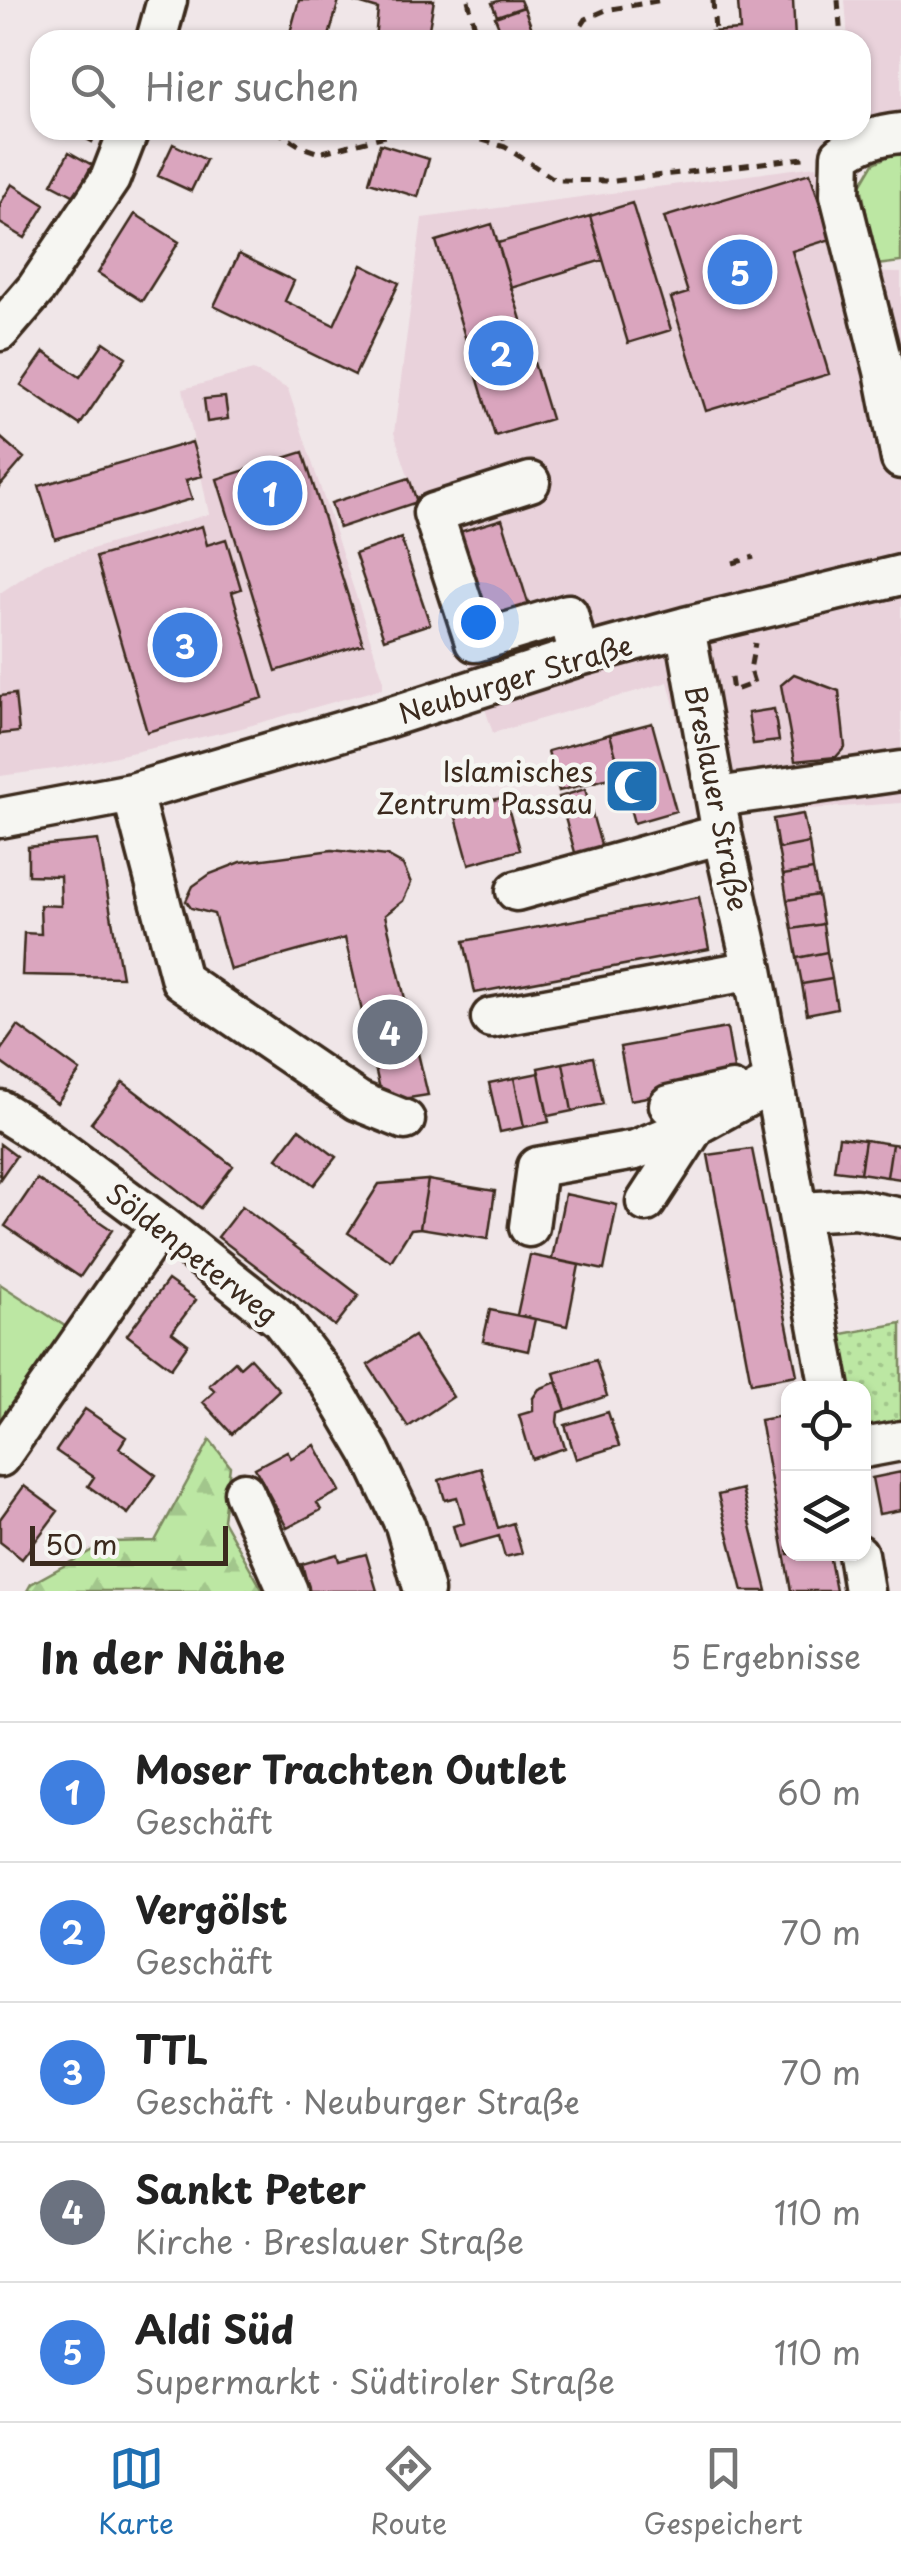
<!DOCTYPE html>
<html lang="de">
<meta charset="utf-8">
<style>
body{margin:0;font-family:"Playpen Sans",sans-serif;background:#f2f2f2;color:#222}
.controls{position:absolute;right:30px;bottom:30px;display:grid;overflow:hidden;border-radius:20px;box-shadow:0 2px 8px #0004}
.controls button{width:90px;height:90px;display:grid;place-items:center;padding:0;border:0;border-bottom:2px solid #e0e0e0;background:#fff;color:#222;font:50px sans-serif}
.scale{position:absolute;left:30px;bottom:25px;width:198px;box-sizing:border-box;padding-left:10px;border:5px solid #3b2a1e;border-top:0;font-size:28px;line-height:35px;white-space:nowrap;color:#3b2a1e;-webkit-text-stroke:8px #f6f6f2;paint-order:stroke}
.you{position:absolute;left:478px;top:622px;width:35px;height:35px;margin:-25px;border:8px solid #fff;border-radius:50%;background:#1a73e8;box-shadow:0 0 0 15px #1a73e833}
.badge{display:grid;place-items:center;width:65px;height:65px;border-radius:50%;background:#1f6fb2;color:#fff;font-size:32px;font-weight:700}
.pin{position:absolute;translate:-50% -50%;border:5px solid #fff;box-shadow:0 2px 10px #0006}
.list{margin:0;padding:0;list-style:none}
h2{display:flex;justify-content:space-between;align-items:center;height:130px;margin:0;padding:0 40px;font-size:42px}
h2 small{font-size:32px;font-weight:400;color:#767676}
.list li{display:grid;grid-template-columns:65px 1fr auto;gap:30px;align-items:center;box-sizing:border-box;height:140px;padding:0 40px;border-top:2px solid #e0e0e0}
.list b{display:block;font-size:38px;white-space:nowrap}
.list p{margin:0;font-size:32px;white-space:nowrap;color:#767676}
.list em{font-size:32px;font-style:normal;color:#767676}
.icon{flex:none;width:55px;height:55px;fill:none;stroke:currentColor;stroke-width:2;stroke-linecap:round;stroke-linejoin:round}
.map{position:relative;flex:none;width:901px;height:1591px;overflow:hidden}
.search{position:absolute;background:#fff;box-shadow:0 2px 8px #0004;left:30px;right:30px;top:30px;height:110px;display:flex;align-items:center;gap:25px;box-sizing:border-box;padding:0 35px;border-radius:30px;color:#767676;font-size:38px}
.sheet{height:830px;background:#fff}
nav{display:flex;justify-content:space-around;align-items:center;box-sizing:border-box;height:140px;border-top:2px solid #e0e0e0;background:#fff;font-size:28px;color:#767676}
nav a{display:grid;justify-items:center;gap:5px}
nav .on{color:#1f6fb2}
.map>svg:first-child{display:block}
.built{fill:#e9d2db}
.green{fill:#bce7a3;stroke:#7c8860;stroke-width:2.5}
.forest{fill:url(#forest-firs);stroke:#7c8860;stroke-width:2.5}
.park{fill:url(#park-dots);stroke:#7c8860;stroke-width:2.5}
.building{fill:#daa5be;stroke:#3b2a1e;stroke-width:2.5}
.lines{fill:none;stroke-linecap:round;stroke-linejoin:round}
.minor-casing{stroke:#3b2a1e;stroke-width:45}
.path{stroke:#3b2a1e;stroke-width:5;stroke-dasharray:10 8;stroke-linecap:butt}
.minor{stroke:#f6f6f2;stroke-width:38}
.labels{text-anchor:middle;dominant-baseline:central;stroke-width:9;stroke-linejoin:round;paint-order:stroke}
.street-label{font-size:28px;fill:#3b2a1e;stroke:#f6f6f2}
.poi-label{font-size:28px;fill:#3b2a1e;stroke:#f6f6f2;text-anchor:end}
</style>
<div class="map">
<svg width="901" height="1591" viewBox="0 0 901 1591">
<defs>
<pattern id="forest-firs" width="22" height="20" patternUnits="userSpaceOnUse" patternTransform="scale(2.5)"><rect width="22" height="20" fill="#bce7a3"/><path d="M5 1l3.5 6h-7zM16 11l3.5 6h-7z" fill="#a2c68c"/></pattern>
<pattern id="park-dots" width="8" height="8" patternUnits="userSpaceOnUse" patternTransform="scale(2.5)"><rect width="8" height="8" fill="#bce7a3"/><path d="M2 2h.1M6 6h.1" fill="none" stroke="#a2c68c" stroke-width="1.8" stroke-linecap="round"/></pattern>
</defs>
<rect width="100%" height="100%" fill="#f0e6e8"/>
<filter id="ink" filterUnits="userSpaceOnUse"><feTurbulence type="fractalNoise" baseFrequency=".01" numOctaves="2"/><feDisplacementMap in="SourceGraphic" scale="20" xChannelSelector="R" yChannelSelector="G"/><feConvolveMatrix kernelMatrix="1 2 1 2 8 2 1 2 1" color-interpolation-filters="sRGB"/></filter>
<g filter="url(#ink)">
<path class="built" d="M845,0H901V131L861,130V40H848Z
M816,166L847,272L901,273V803L703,816L668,682L493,733L394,433L422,218Z
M253,370L288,389L383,678V688L238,729L62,768L0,776V593L45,563L209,514L183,389Z"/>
<path class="green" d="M901,150V262L876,265L861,185L874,163Z
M0,1284L68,1328L0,1421Z"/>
<path class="forest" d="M210,1440L230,1466L223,1520L263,1591H27L31,1584L107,1542L155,1541Z"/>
<path class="park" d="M901,1323V1434L864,1440V1389L847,1388L837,1335Z"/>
<path class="building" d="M299,0H339L328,40H288Z
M348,0H434L427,40H375L378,9Z
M501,0H520L523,7L497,16L492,3Z
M793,0L795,40H665V35L740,30L738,2Z
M524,7L536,40H504L495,17Z
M70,130H98L92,142Z
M173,144L206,160L191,191L158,176Z
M380,144L429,159L418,197L369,182Z
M69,152L92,165L75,196L52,184Z
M810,173L831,239L792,251L829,374L706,411L671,298L688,293L664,217Z
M12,184L45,205L25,238L0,223V204Z
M632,203L671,330L628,343L590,216Z
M135,214L179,242L142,301L98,273Z
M590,216L603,260L511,288L498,243Z
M492,224L551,419L495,436L436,241Z
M239,254L294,281L285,301L334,325L362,265L399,283L355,375L214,306Z
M104,342L126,357L80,425L21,385L44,352L80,377Z
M225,397L228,419L207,422L204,399Z
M0,437L24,458L0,486Z
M192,442L202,476L186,480L192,499L55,539L39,486Z
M303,452L363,644L276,671L217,479Z
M409,478L417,502L339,528L331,503Z
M502,519L533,619L477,636L446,536Z
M202,526L207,545L226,539L241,589L232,592L263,698L147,732L96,557Z
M401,538L430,624L384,639L355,554Z
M794,674L839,691L845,747L836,757L795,761L781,685Z
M15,694L19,732L0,734V696Z
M774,709L779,741L753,744L748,713Z
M652,723L676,811L634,823L610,734Z
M610,734L621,775L559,791L548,751Z
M585,789L605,859L579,866L559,797Z
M505,797L520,850L469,864L454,810Z
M803,814L809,843L778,849L773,819Z
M98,840L122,977L22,975L24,933L41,934L40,905L61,906L60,876L28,875V847Z
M809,843L813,870L783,875L778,849Z
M332,850L387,856L403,865L411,883L403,901L385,915L428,1095L383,1102L345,938L230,970L214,914L191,908L186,901L193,886L210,874L241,862Z
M813,870L818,895L787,900L783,875Z
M818,895L823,924L792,929L787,900Z
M699,897L709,949L475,993L464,941Z
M823,924L827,952L797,958L792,929Z
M827,952L832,979L802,984L797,958Z
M832,979L837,1008L807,1014L802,984Z
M18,1026L80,1071L57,1103L0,1062V1051Z
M727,1028L736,1081L630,1100L620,1047Z
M593,1057L603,1104L572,1111L563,1063Z
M563,1063L572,1111L548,1116L538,1068Z
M539,1073L549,1122L524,1127L514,1078Z
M514,1078L524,1127L500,1132L489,1083Z
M123,1082L233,1166L201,1208L91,1123Z
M299,1129L336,1157L314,1185L277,1158Z
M839,1137L865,1140L860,1173L834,1170Z
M865,1140L892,1144L887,1177L860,1173Z
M0,1144L16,1156L0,1179Z
M892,1144L901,1145V1179L887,1177Z
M752,1149L797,1375L751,1383L708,1155Z
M37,1179L112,1230L80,1277L5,1226Z
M428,1180L495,1191L488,1239L420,1228Z
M428,1180L420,1228L411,1229L391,1261L348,1233L379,1184Z
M565,1194L617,1205L604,1270L552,1259Z
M242,1206L359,1295L335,1326L218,1237Z
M530,1255L579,1265L567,1326L517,1315Z
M168,1280L196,1300L172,1332L188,1344L171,1368L127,1335Z
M490,1310L535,1319L528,1351L483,1341Z
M414,1336L453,1397L408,1427L368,1365Z
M250,1358L279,1390L232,1434L203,1402L215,1391L209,1385L235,1361L240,1367Z
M596,1360L607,1396L566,1410L554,1373Z
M556,1382L566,1410L558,1413L557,1422L565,1448L532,1459L519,1415L533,1411V1398L539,1389Z
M85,1409L126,1437L119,1448L156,1475L128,1514L88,1486L94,1477L56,1451Z
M608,1412L619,1446L576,1459L565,1425Z
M788,1415V1554H829L836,1591H791L760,1420Z
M315,1445L340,1491L317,1503L321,1510L287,1528L255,1468L287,1451L291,1458Z
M481,1468L498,1528L513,1523L522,1553L505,1557L499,1536L459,1547L453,1526L464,1523L462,1514L457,1497L445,1500L439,1480Z
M901,1472V1510L879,1514L872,1478Z
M24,1486L58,1511L22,1559L0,1542V1519Z
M742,1489L767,1591H743L718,1495Z
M337,1554L339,1561L366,1554L377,1591H309L302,1564Z"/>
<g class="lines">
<g class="minor-casing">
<path id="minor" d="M156,40L167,0
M901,133C878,135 860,141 841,155L840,195L884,371L901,459
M0,331L36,289L110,179L129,130
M530,482L433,513L475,642L568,614L579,656
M685,627L722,834L753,970L830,1389
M132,793L181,980L358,1101L405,1120
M717,797L901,771
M0,818L132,793L383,719L579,656L685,627L901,575
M516,891L722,834
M491,1018L753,970
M669,1105L732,1091
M0,1110L40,1135L161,1225L280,1319L329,1382L371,1453L405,1525L424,1591
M646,1202L696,1125
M799,1212L856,1209L901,1218
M529,1227L537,1167L635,1150L696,1125L774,1082
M864,1448L901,1441
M0,1457L161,1225
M244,1492L288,1591
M858,1554L864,1591"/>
</g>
<path class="path" d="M468,0L478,40
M713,0L715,32
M838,0L841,40
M572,40L586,19L606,10L663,0
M275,130L302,147L319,153L397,133L463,134L505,147L556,180L614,181L811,157
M501,130L505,147
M733,563L754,557
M731,678L733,691L754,683L750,670L755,643"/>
<use href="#minor" class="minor"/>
</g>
</g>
<defs>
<g id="mosque-square" transform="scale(2.875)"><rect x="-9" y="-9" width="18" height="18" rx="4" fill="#1f6fb2" stroke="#f6f6f2"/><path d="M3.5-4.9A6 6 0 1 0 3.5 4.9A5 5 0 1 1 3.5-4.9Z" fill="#fff"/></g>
</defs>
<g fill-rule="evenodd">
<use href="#mosque-square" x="632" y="786"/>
</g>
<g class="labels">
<g class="street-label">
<text transform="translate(515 678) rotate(-17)">Neuburger Straße</text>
<text transform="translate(718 798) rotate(79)">Breslauer Straße</text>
<text transform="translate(193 1253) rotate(38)">Söldenpeterweg</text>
</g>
<g class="poi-label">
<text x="593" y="770">Islamisches<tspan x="593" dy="32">Zentrum Passau</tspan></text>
</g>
</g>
</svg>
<div class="controls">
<button><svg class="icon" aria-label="locate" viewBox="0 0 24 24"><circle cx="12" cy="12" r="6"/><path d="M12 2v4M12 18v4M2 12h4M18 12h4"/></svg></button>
<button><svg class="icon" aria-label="layers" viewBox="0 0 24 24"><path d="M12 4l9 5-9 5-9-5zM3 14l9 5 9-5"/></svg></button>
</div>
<div class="scale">50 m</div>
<div class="you"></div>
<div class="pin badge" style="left:270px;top:493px;background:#3f7fe0">1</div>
<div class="pin badge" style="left:501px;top:353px;background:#3f7fe0">2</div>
<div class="pin badge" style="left:185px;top:645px;background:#3f7fe0">3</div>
<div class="pin badge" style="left:390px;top:1032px;background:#6b7280">4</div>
<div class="pin badge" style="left:740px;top:272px;background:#3f7fe0">5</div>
<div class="search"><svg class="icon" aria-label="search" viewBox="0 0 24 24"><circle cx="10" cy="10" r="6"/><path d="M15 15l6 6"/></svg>Hier suchen</div>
</div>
<section class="sheet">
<h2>In der Nähe<small>5 Ergebnisse</small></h2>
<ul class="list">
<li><span class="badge" style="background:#3f7fe0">1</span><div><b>Moser Trachten Outlet</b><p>Geschäft</p></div><em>60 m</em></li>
<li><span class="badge" style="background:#3f7fe0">2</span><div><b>Vergölst</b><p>Geschäft</p></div><em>70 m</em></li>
<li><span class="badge" style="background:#3f7fe0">3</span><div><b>TTL</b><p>Geschäft · Neuburger Straße</p></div><em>70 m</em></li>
<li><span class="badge" style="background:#6b7280">4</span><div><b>Sankt Peter</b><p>Kirche · Breslauer Straße</p></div><em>110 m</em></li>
<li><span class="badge" style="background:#3f7fe0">5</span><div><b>Aldi Süd</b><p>Supermarkt · Südtiroler Straße</p></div><em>110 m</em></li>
</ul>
</section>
<nav>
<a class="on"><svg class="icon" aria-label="map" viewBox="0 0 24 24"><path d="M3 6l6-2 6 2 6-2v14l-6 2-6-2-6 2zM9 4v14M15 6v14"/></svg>Karte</a>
<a><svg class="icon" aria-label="directions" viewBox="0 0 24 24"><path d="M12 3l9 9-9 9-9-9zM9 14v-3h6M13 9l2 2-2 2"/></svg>Route</a>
<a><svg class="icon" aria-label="saved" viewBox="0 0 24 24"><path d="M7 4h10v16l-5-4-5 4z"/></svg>Gespeichert</a>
</nav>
